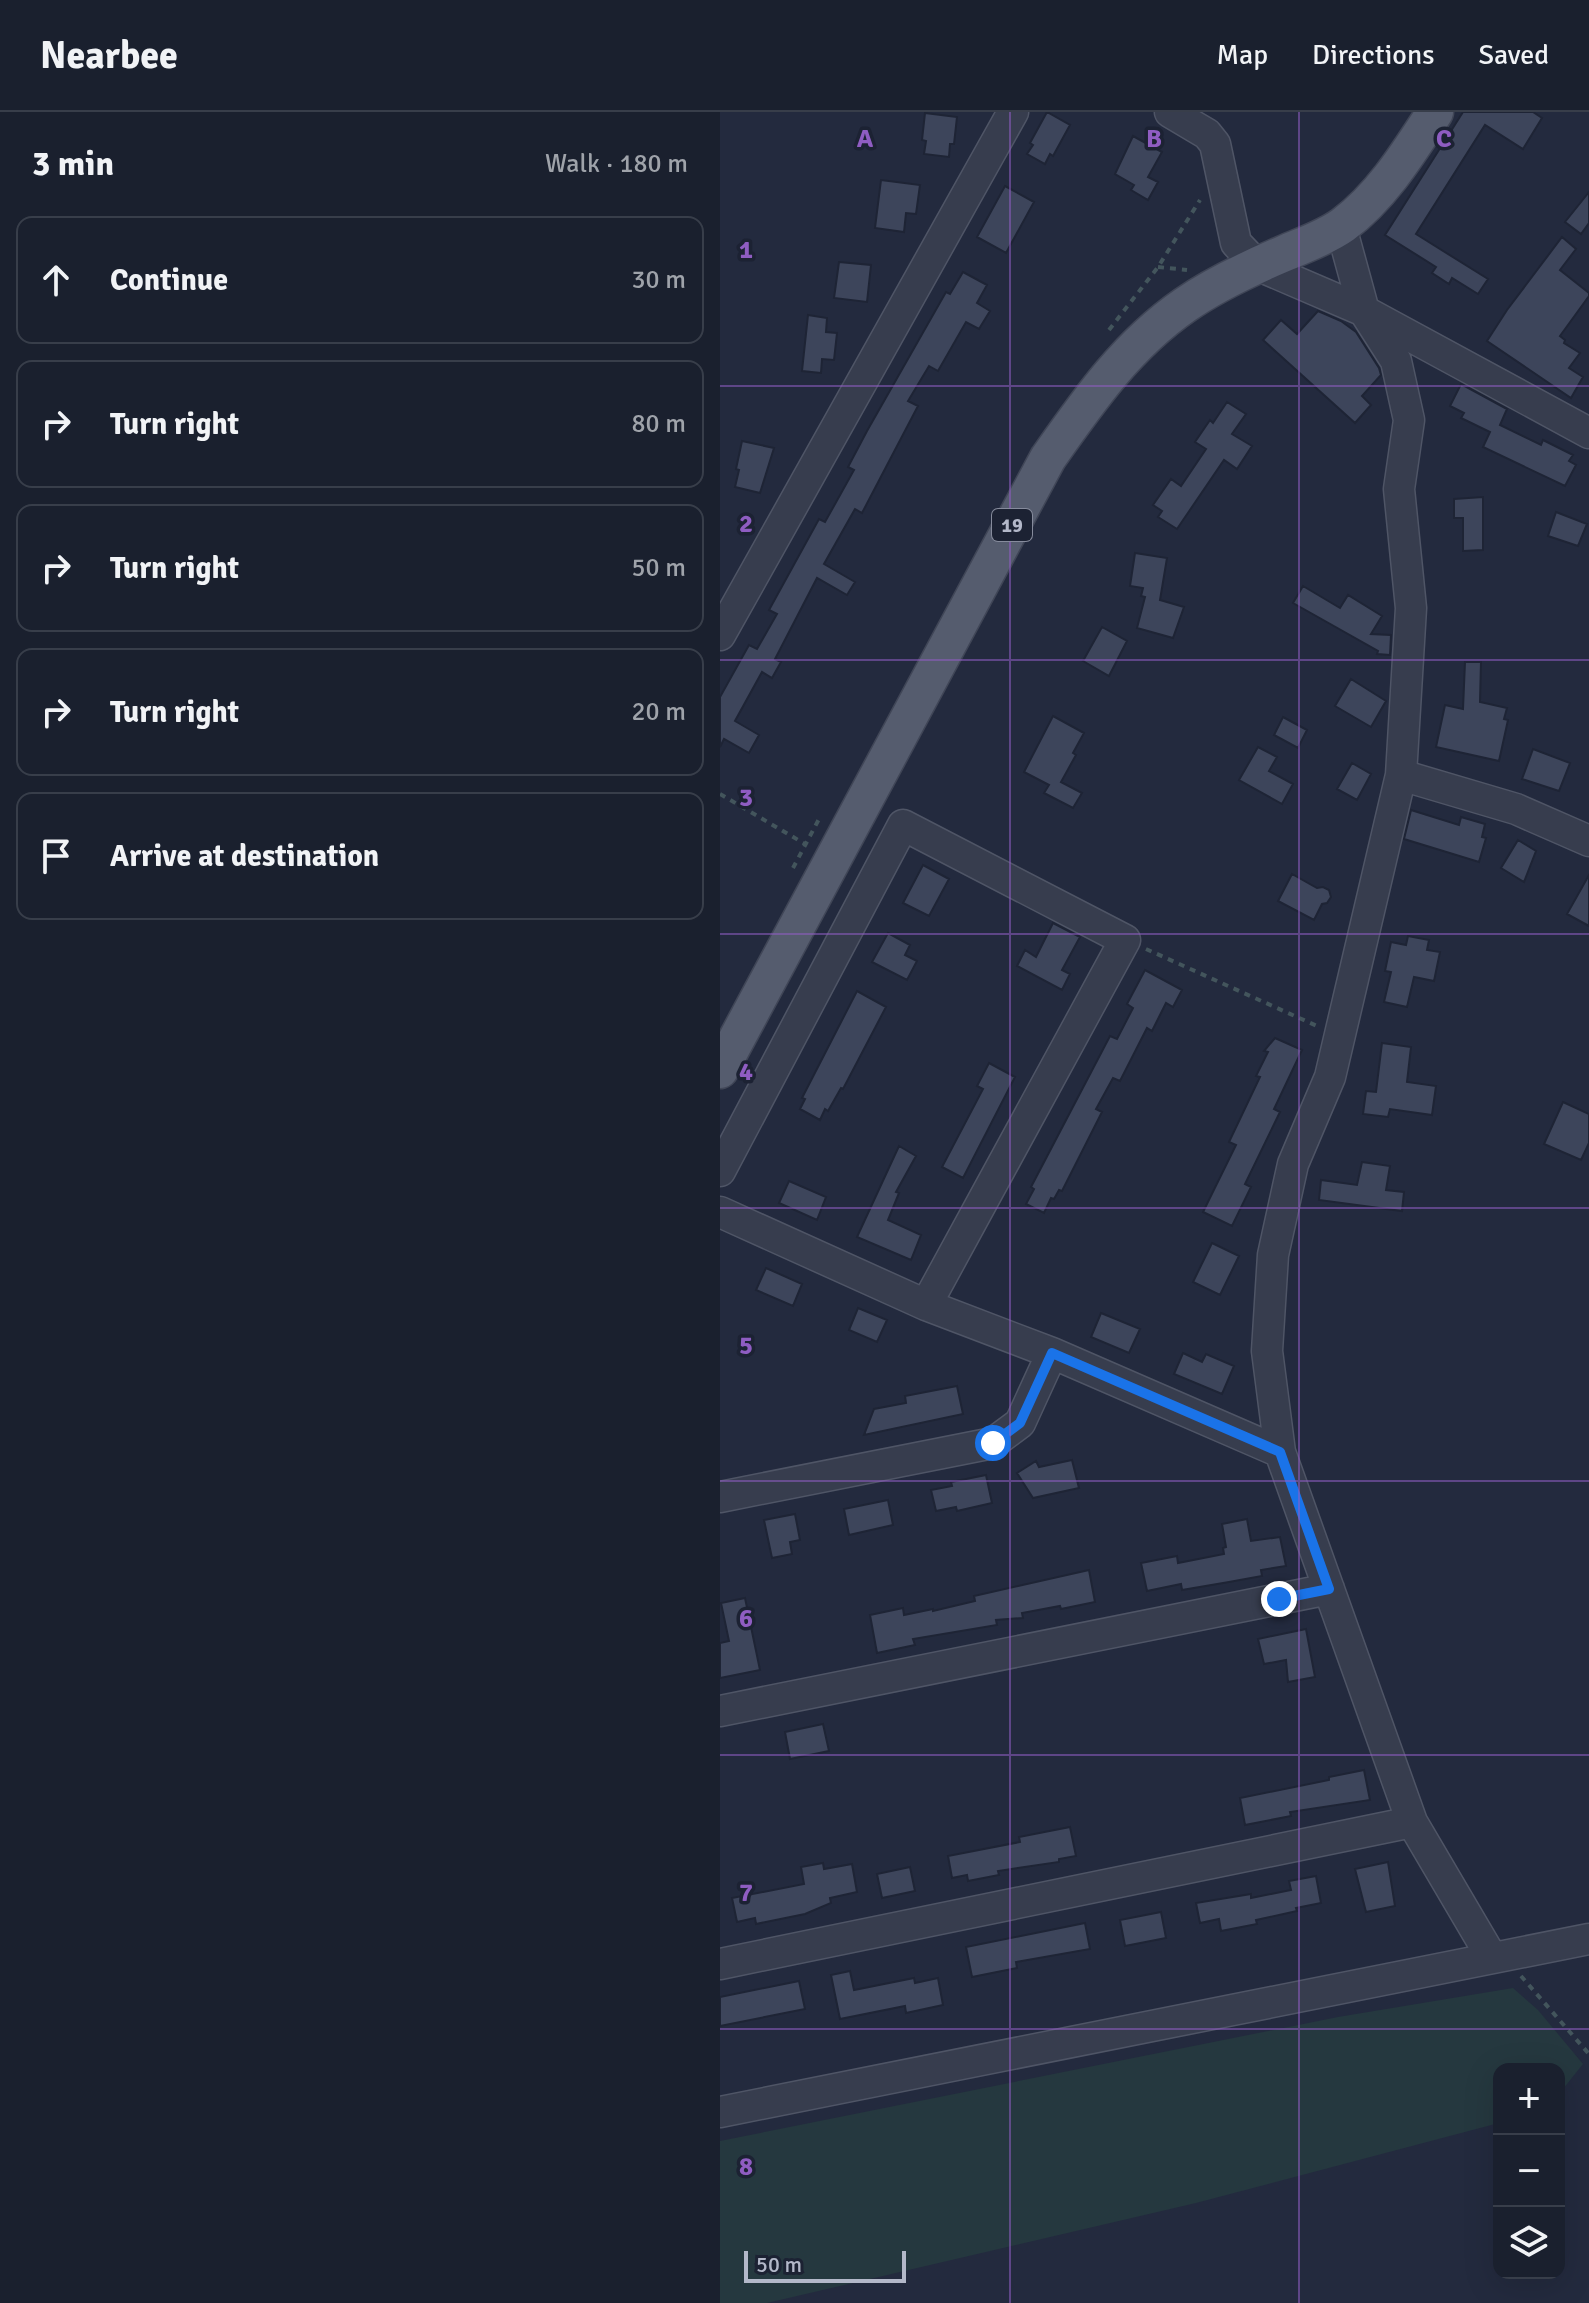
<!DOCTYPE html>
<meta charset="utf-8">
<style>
body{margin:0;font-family:Signika,sans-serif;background:#272d3a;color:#f1f3f6}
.controls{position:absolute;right:24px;bottom:24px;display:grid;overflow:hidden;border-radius:16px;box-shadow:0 8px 32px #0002}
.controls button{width:72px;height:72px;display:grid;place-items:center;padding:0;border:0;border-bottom:2px solid #383e4a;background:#1a202e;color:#f1f3f6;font:40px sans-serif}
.scale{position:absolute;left:24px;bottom:20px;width:162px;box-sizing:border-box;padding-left:8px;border:4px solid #b3b8c9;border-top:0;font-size:22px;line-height:28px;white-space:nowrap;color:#b3b8c9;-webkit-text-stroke:6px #1c2233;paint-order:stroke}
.stop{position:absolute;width:24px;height:24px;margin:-18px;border:6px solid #1a73e8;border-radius:50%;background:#fff}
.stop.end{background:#1a73e8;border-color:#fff;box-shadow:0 2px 8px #0008}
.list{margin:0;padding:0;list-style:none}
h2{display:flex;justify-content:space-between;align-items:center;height:104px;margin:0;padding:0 32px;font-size:34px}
h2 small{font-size:26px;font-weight:400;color:#9fa3aa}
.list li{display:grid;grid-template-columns:52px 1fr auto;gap:24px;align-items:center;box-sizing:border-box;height:128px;margin:0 16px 16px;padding:0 16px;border:2px solid #383e4a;border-radius:16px}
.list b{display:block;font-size:30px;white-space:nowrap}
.list em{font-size:26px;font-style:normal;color:#9fa3aa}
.icon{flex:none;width:44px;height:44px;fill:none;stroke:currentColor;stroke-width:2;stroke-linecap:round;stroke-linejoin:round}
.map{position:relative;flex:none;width:869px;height:2191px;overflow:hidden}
header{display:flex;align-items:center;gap:48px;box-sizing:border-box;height:112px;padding:0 40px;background:#1a202e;border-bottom:2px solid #383e4a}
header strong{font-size:38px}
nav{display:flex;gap:44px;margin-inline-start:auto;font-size:28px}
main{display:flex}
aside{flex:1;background:#1a202e}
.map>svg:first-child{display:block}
.green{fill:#25383f}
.building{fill:#3d455b;stroke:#1e2435;stroke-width:2}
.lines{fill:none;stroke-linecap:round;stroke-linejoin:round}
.minor-casing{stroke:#4f5566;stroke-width:33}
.major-casing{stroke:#404657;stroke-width:39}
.path{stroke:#43555c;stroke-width:4;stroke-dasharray:6 6;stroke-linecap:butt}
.minor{stroke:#373d4e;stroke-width:30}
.major{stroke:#555c6e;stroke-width:36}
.route{stroke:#1a73e8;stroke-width:10}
.grid{fill:none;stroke:#8f5dc2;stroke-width:2;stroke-opacity:0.55}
.labels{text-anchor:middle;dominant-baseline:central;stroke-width:7;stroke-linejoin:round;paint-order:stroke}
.shield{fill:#1c2233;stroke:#868b9c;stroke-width:2}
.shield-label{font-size:20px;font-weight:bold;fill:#b3b8c9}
.grid-label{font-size:26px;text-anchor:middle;font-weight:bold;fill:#8f5dc2;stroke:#1c2233;stroke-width:7;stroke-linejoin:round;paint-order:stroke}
</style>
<header>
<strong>Nearbee</strong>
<nav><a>Map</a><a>Directions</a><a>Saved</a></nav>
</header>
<main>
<aside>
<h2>3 min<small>Walk · 180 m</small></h2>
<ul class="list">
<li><svg class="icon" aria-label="ahead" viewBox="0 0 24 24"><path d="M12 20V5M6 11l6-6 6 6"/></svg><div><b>Continue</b></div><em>30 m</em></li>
<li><svg class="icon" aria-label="right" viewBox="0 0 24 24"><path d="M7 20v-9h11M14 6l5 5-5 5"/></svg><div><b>Turn right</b></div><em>80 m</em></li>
<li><svg class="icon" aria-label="right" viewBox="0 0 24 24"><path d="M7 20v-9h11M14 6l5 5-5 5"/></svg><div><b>Turn right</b></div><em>50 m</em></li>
<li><svg class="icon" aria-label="right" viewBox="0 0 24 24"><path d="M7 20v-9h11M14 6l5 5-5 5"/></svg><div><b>Turn right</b></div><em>20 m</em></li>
<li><svg class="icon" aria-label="arrive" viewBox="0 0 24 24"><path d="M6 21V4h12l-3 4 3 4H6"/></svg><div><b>Arrive at destination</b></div></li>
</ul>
</aside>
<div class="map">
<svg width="869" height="2191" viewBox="0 0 869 2191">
<rect width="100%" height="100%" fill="#232a3e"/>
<path class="green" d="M793,1876L818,1898L863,1952L839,1982V1957H779V2011L476,2091L47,2191H0V2029L618,1905Z"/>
<path class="building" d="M327,0L350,13L333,44L330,42L325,52L307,42L313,33L310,31Z
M743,0H813L822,6L803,37L765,13L696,122L768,167L758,182L732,166L729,172L712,161L716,155L665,123Z
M205,1L237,5L234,32H230L229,45L204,42L206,29L202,28Z
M413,24L442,40L428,65L438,70L428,88L411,78L414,73L395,62Z
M161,68L200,73L196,102L186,101L184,120L155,116Z
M285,74L314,90L286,141L257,125Z
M869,80V111L861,122L845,110Z
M842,125L856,137L840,158L869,181V184L840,224L845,228L844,231L860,241L849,256L863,265L851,286L767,229L787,198Z
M119,150L151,153L147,190L114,186Z
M243,160L267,173L257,191L270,199L259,217L246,210L218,259L209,254L188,289L198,294L165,357L142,401L135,397L104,452L135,470L127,483L97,466L55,547L61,550L52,566L42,560L15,609L39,623L29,641L4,627L0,635V585L29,533L37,537L57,502L49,498L99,407L105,410L134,358L128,355L147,319L226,180L230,182Z
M598,199L621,209L636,220L659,256L661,263L642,284L651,293L635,311L543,228L561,208L577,222Z
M88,203L107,206L106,220L117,221L114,248L102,247L101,261L82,259Z
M741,272L787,297L780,313L821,333L823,328L853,343L849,349L856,353L845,374L763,335L770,320L741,306L744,301L730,294Z
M507,290L526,302L512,322L532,334L517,357L504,348L457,417L438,405L442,399L433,393L451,367L461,374L486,337L475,330L490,308L493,311Z
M22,329L54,336L40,381L15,375L19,358L16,357Z
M763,385V438L743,439V406H734V387Z
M836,400L867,412L858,434L828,424Z
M415,441L447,446L440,488L464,495L453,526L417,516L425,485L421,484L423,476L410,474Z
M583,474L620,496L628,483L662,504L651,522L671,523L670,543L657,542L658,539L573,491Z
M382,515L407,529L389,564L363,549Z
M745,550H761L760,590L787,596L784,607L788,608L779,649L716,635L725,593L743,597Z
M631,567L666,589L651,615L615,594Z
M333,604L364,621L353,641L356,643L341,670L362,681L353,696L324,681L329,673L304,660Z
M563,605L587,618L578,636L554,623Z
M538,635L557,645L549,659L573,672L562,692L519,668Z
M813,637L850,651L839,679L802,667Z
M632,651L651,662L637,688L617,677Z
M691,698L739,713L741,705L765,712L762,725L766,726L759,750L684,727Z
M798,728L816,739L804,770L781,756Z
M203,753L229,767L209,804L183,791Z
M572,762L597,776L603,775L609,778L611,785L607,791L602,792L594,808L558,789Z
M869,763V814L847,802Z
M333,811L360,825L342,858L350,862L342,878L297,854L305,838L316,845Z
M168,821L190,833L185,843L197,849L187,868L152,850Z
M688,824L709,828L707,838L720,840L714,869L694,865L687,895L664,890L671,860L665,859L671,830L686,833Z
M425,858L462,878L453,895L446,891L432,919L427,916L400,969L393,966L376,997L382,1000L342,1079L339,1078L334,1087L331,1086L324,1101L306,1092L314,1077L311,1075L390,924L397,927L413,896L407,892Z
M137,879L166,895L123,977L121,976L108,999L105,997L100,1008L80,997L85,987L82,986Z
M555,926L582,938L554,997L560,1000L525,1072L531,1075L512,1114L483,1100L516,1033L509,1030L540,965L536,964L548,940L544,939Z
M662,931L691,935L687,970L716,974L712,1003L670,997L668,1005L643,1002L646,979L656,980Z
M269,951L295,965L243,1066L222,1055L263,977L257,974Z
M843,990L869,1002V1031L861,1048L824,1032Z
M179,1034L196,1044L176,1080L179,1081L168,1108L201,1123L191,1148L137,1125Z
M642,1050L670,1054L666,1078L684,1080L682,1099L599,1088L601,1068L637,1073Z
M69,1069L106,1085L97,1108L59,1091Z
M492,1131L519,1144L500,1183L473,1170Z
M46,1156L82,1172L73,1194L36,1178Z
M138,1196L167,1208L157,1230L129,1218Z
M381,1201L420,1217L409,1241L371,1225Z
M463,1241L482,1250L486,1242L514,1254L502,1282L454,1262Z
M237,1274L243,1302L144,1323L154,1297L186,1291L185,1284Z
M352,1348L359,1376L313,1386L297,1361L316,1349L319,1355Z
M266,1363L272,1391L237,1399L236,1395L216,1399L211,1378L232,1374L231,1370Z
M168,1388L173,1413L129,1423L124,1397Z
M75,1402L80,1428L70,1430L72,1442L52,1446L44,1408Z
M527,1407L531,1429L560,1425L566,1454L541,1458L542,1464L509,1470L462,1478L461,1472L427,1479L421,1451L457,1444L458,1451L504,1442L503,1436L506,1435L502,1412Z
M369,1458L375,1490L341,1497L340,1494L302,1501L303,1506L276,1508L277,1513L193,1527L195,1533L157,1541L150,1503L183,1496L184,1503L213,1497V1499L255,1489L254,1484Z
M25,1486L40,1558L0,1566V1531L9,1529L1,1491Z
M586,1517L595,1565L568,1570L566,1548L544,1552L538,1527Z
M103,1612L109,1639L70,1647L65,1620Z
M644,1658L650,1688L570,1700L571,1704L525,1713L520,1686L609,1668V1665Z
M350,1715L356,1744L339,1747V1750L278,1759L279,1763L248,1769L247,1763L232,1766L228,1744L300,1730L299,1725Z
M668,1750L675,1794L646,1800L635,1757Z
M103,1751L104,1757L132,1752L137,1780L110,1786L111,1791L85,1802L36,1812L35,1806L17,1810L12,1786L84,1772L81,1755Z
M190,1755L195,1779L162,1786L157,1762Z
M596,1764L601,1791L576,1796L577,1799L536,1808L537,1812L501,1819L499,1807L480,1811L476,1791L531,1782V1786L571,1778L569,1769Z
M441,1800L446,1826L405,1834L400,1808Z
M365,1811L370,1837L296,1850L297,1856L252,1865L246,1835Z
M130,1859L134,1878L194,1866L195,1871L218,1866L223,1893L186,1901L185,1894L120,1907L111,1863Z
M79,1869L85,1897L0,1914V1885Z"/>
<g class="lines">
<g class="minor-casing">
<path id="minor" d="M450,0L487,22L495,32L516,131L537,153L644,199L869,321
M621,115L644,199L676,249L689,308L679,377L691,496L681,663L610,965L573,1052L553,1143L547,1239L560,1340L692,1710L772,1846
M0,523L293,0
M681,663L796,697L869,729
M0,1059L183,713L405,828L206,1193
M0,1100L206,1193L332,1241L560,1340
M0,1385L273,1331L300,1311L332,1241
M0,1599L609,1477
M0,1852L692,1710
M0,2000L869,1827"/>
</g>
<g class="major-casing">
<path id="major" d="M0,958L328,346C368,289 407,233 465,193C495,172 530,156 563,142C583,133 605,126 623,113C662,84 689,40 715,0"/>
</g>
<path class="path" d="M438,155L467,158
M389,218L438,155L480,88
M0,682L85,732
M73,756L99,707
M426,837L597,914
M801,1864L869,1942"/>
<use href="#minor" class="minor"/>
<use href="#major" class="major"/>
</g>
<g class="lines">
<path class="route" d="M273,1331L300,1311L332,1241L560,1340L609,1477L559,1487"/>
</g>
<path class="grid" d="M290,0V2191M579,0V2191M0,274H869M0,548H869M0,822H869M0,1096H869M0,1369H869M0,1643H869M0,1917H869"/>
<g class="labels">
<rect class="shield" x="272" y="397" width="40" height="32" rx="6"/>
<g class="shield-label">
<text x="292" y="413">19</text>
</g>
</g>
<g class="grid-label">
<text x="145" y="35">A</text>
<text x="434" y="35">B</text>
<text x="724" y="35">C</text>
<text x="26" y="146">1</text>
<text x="26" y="420">2</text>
<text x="26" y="694">3</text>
<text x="26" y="968">4</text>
<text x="26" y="1242">5</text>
<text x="26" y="1515">6</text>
<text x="26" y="1789">7</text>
<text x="26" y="2063">8</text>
</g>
</svg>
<div class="controls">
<button>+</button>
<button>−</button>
<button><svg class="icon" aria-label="layers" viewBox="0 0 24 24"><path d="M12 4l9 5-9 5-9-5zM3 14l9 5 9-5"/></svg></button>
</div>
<div class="scale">50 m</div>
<div class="stop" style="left:273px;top:1331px"></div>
<div class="stop end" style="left:559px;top:1487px"></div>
</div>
</main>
